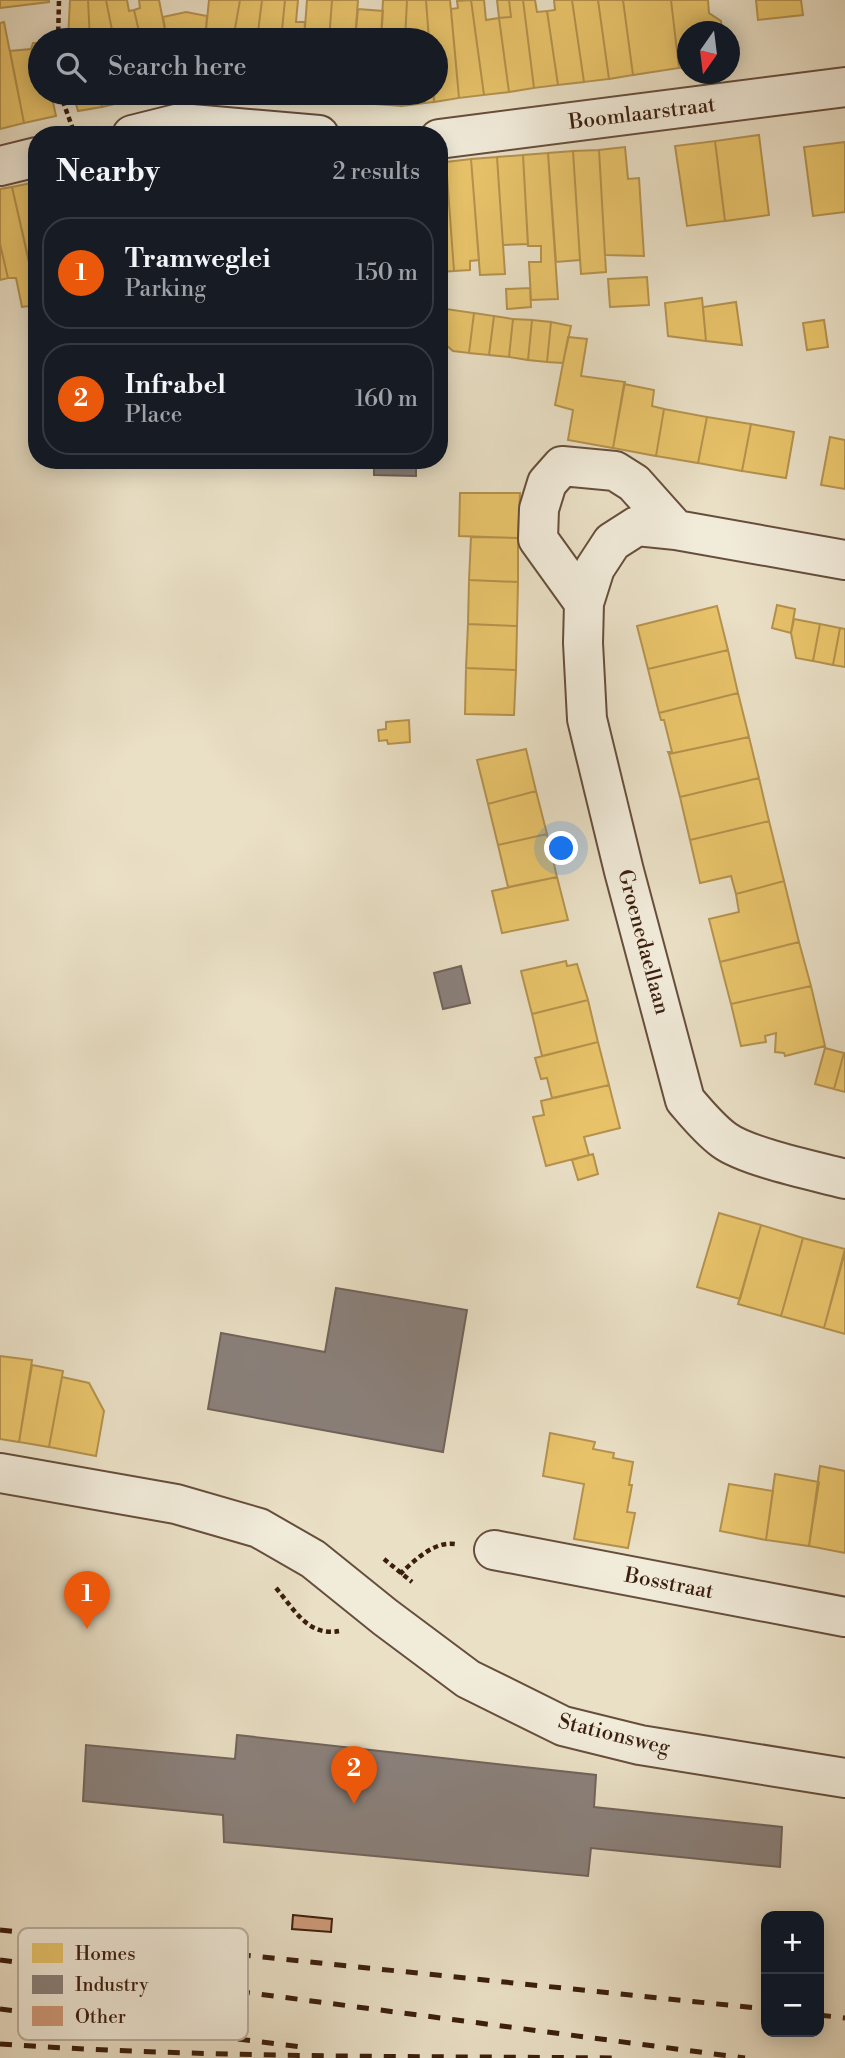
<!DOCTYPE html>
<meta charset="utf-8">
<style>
body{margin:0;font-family:"Libre Bodoni",serif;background:#20242c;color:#f1f3f6}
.controls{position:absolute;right:21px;bottom:21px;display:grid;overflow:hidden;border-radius:14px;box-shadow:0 4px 18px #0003}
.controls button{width:63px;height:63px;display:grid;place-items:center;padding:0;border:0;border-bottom:2px solid #363941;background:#171b24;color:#f1f3f6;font:35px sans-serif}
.compass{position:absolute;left:677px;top:21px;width:63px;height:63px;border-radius:50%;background:#171b24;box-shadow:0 4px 18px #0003;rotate:194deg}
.you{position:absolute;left:562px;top:849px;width:24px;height:24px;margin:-18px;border:5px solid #fff;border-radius:50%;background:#1a73e8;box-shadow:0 0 0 10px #1a73e833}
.badge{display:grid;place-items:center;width:46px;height:46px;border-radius:50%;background:#ea580c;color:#fff;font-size:23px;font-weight:700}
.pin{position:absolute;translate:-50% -58px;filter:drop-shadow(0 2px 4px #0008)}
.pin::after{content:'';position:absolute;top:37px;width:24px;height:21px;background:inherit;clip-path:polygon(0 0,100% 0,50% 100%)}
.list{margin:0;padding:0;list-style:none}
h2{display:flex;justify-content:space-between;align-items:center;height:91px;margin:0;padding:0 28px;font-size:30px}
h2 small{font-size:23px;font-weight:400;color:#9ea1a6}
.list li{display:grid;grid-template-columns:46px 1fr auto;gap:21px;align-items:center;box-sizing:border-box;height:112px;margin:0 14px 14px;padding:0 14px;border:2px solid #363941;border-radius:28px}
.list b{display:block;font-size:26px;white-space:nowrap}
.list p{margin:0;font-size:23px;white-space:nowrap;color:#9ea1a6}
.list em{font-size:23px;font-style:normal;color:#9ea1a6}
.icon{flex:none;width:38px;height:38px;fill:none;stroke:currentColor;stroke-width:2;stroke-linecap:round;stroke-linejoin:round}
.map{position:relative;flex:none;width:845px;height:2058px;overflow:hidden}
.search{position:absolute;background:#171b24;box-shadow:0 4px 18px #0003;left:28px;top:28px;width:420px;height:77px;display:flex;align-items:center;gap:18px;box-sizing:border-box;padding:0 24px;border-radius:38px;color:#9ea1a6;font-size:26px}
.panel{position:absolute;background:#171b24;box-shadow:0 4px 18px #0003;left:28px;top:126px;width:420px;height:343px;border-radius:28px}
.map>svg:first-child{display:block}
.homes{fill:#e9c46a;stroke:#b5924e;stroke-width:2}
.industry{fill:#8a817c;stroke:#72635b;stroke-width:2}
.building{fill:#d09b7b;stroke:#3b1e0e;stroke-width:2}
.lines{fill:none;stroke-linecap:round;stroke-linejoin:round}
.minor-casing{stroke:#674e3c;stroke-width:42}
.tertiary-casing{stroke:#674e3c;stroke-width:42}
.path{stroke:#3b1e0e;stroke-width:4.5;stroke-dasharray:5 3.5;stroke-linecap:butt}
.minor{stroke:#f1ebda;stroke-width:38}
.tertiary{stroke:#f1ebda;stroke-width:38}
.rail{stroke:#3b1e0e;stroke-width:5;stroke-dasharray:12 12;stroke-linecap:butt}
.labels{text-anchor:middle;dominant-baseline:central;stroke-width:7;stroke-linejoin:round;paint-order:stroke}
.street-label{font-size:21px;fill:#3b1e0e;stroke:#f1ebda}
.key{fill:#f1ebda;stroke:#baae9d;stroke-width:2}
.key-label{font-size:19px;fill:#3b1e0e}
</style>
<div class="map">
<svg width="845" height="2058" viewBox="0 0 845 2058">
<rect width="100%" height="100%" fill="#eae0c6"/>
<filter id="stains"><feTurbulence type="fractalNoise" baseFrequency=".00286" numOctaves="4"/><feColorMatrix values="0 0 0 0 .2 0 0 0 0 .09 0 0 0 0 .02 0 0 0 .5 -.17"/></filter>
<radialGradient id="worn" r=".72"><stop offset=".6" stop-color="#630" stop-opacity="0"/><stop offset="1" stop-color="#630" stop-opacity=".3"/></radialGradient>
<path class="homes" d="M0,0H49V2L0,8Z
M70,0H88L90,40H68Z
M88,0H106L114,40H90Z
M106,0H127L129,11L134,10L141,40H114Z
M139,0H159L167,40H141L134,10L140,8Z
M209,0H240L233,40H205Z
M240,0H262L257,40H233Z
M262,0H285L281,40H257Z
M285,0H298L296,22H305L304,40H281Z
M307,0H332L329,40H304Z
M332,0H358L355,40H329Z
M383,0H407L405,40H381Z
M407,0H426L429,40H405Z
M426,0H450L459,98L434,102L436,40H429Z
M471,0L484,95L459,98L451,9L458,8L457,1Z
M471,0H484L486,20L499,18L509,92L484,95Z
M497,0H509L511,17L499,18Z
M509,0H523L534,88L509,92L499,18L511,17Z
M523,0H535L537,12L547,11L558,85L534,88Z
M554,0H572L584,82L558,85L547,11L555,10Z
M572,0H598L609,79L584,82Z
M598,0H623L633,75L609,79Z
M623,0H671L679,68L633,75Z
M671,0H708L709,13L721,21L722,32H688V67L679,68Z
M756,0H801L803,15L758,20Z
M358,9L383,11L381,40H355Z
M186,12L207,16L205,40H167L163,17Z
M4,22L24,123L0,129V23Z
M33,43H40V93H51L56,116L24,123L10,51L31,49Z
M73,93H99L102,107L78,111Z
M99,93H125L127,101L102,107Z
M125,93H152L153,96L127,101Z
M300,93H326L325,99L300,96Z
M326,93H352L351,101L325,99Z
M352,93H377L376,104L351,101Z
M377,93H402L401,106L376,104Z
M402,93H433L434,102L401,106Z
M759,135L769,215L725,221L715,141Z
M715,141L725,221L687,226L675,146Z
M845,142V212L813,216L804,147Z
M625,147L628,179L639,178L644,256L605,255L599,150Z
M599,150L606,272L581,274L573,151Z
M573,151L580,260L556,262L548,153Z
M548,153L558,299L531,300L529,262H541V246H528L523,155Z
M523,155L528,244L503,245L497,157Z
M497,157L505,274L480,275L471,159Z
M471,159L479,260L470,261V270L454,271L446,162Z
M439,162H446L454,271L439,272Z
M36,182L37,273L32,274L12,187Z
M12,187L37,298V305L22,307L16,278H8L0,244V189Z
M0,244L8,278L0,280Z
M647,277L649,305L610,307L608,279Z
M530,288L531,307L507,309L506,289Z
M702,298L706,341L668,336L665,303Z
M736,302L742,345L706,341L703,307Z
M439,308L474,313L469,353L453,351L439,339Z
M474,313L494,316L489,355L469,353Z
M494,316L513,319L509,357L489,355Z
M513,319L532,320L528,360L509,357Z
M532,320L551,322L547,362L528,360Z
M824,320L828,347L807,350L803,323Z
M551,322L571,326L563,363L547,362Z
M568,337L587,339L581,376L625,382L613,448L568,440L573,410L555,405Z
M624,384L654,390L652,406L664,409L656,456L613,448Z
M664,409L707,417L698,463L656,456Z
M707,417L751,424L742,471L698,463Z
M751,424L794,432L786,478L742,471Z
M830,437L845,440V489L821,485Z
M460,493H520L518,538L459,536Z
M471,537L518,538V582L469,580Z
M469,580L518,582L517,626L468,624Z
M777,605L795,609L791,633L772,628Z
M717,606L728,650L648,669L637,626Z
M794,619L820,624L813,661L796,658L791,633Z
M468,624L517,626L516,670L466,668Z
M820,624L840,628L833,665L813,661Z
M840,628L845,629V667L833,665Z
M728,650L738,693L659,713L648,669Z
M466,668L516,670L514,715L465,714Z
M738,693L749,737L669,754L668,752H672L664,720H661L659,713Z
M409,720L410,742L388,744L387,740L379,741L378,730L386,729V722Z
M749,737L759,778L680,797L669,754Z
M526,749L536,791L488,804L477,760Z
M759,778L769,821L690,840L680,797Z
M536,791L547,834L498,845L488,804Z
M769,821L784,881L736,894L731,876L700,883L690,840Z
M547,834L557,877L508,887L498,845Z
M557,877L568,920L502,933L492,891Z
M784,881L799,942L720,962L709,919L739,912L736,894Z
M799,942L811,986L731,1004L720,962Z
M566,961L567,966L577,964L588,1000L532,1014L521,971Z
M811,986L825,1046L785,1056L784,1053L775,1052L776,1033L765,1036L766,1042L741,1046L731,1004Z
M588,1000L598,1042L542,1056L532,1014Z
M598,1042L609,1085L552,1098L547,1078L541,1079L535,1058Z
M825,1048L844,1053L834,1089L815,1084Z
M844,1053H845V1092L834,1089Z
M609,1085L620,1128L584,1137L589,1155L546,1166L533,1117L544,1115L541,1101Z
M593,1154L598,1174L578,1180L572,1160Z
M719,1213L761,1225L740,1299L697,1287Z
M761,1225L803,1238L781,1316L738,1304Z
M803,1238L845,1249L824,1328L781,1316Z
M845,1252V1334L824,1328Z
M0,1356L32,1360L19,1442L0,1439Z
M32,1365L63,1371L49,1447L19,1442Z
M62,1377L89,1383L104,1411L96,1456L49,1447Z
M550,1433L595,1442L593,1449L614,1453L613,1458L633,1462L629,1485H632L627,1512L635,1513L628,1548L574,1539L584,1484L543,1476Z
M820,1466L845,1471V1553L809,1546Z
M775,1474L819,1482L809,1546L766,1540Z
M729,1484L773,1491L766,1540L720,1531Z"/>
<path class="industry" d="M374,460H416V476L374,475Z
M461,966L470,1003L443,1009L434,973Z
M336,1288L467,1310L443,1452L208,1409L221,1333L325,1352Z
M237,1735L596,1775L594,1807L782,1827L780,1867L591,1848L588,1876L224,1842L223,1815L83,1801L86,1745L235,1759Z"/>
<path class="building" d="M293,1915L332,1919L331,1932L292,1929Z"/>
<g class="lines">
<g class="minor-casing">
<path id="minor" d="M132,135L180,123L319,135
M439,139L845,87
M0,166L37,157
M845,560L676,530L637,526L612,542L595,568L584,603L583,643L587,719L624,871L685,1100C697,1114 709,1129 724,1140C747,1157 815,1171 845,1179
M584,603L538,539L539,509L547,483L562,466L615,471L634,483L676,530
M494,1550L845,1617"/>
</g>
<g class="tertiary-casing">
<path id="tertiary" d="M0,1473L176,1504L259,1528L313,1559L385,1617L468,1679L563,1726L640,1745L845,1778"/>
</g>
<path class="path" d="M58,40L59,0
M60,93L75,135
M384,1559L412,1582
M400,1574C415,1560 434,1541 455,1544
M276,1588C294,1609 308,1637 339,1631"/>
<use href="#minor" class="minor"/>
<use href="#tertiary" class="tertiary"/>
<path class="rail" d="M0,1930L766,2009
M0,1960L745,2058
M0,2009L309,2048
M819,2015L845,2018
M0,2044C204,2058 410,2056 614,2058"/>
</g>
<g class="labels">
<g class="street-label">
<text transform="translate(642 114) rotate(-7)">Boomlaarstraat</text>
<text transform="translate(643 942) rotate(75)">Groenedaellaan</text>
<text transform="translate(669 1584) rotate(11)">Bosstraat</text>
<text transform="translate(614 1735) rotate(14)">Stationsweg</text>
</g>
</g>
<rect x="18" y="1928" width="230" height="112" rx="10" class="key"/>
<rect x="32" y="1943" width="31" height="20" fill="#e9c46a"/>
<rect x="32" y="1975" width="31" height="19" fill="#8a817c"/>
<rect x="32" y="2006" width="31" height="20" fill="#d09b7b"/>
<g class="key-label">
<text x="75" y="1960">Homes</text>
<text x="75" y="1991">Industry</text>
<text x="75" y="2023">Other</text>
</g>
<rect width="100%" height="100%" filter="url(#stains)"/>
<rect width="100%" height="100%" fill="url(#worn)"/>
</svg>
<div class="controls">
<button>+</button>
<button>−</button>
</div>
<svg class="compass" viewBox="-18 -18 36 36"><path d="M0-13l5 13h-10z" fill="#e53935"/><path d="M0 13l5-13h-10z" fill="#9ea1a6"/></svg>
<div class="you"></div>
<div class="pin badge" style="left:87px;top:1629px">1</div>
<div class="pin badge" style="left:354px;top:1804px">2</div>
<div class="search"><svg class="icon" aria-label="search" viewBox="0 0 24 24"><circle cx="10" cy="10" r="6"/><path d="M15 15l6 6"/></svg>Search here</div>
<section class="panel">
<h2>Nearby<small>2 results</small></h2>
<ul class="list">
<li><span class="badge">1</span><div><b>Tramweglei</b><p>Parking</p></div><em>150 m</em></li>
<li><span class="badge">2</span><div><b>Infrabel</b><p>Place</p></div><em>160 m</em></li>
</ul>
</section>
</div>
